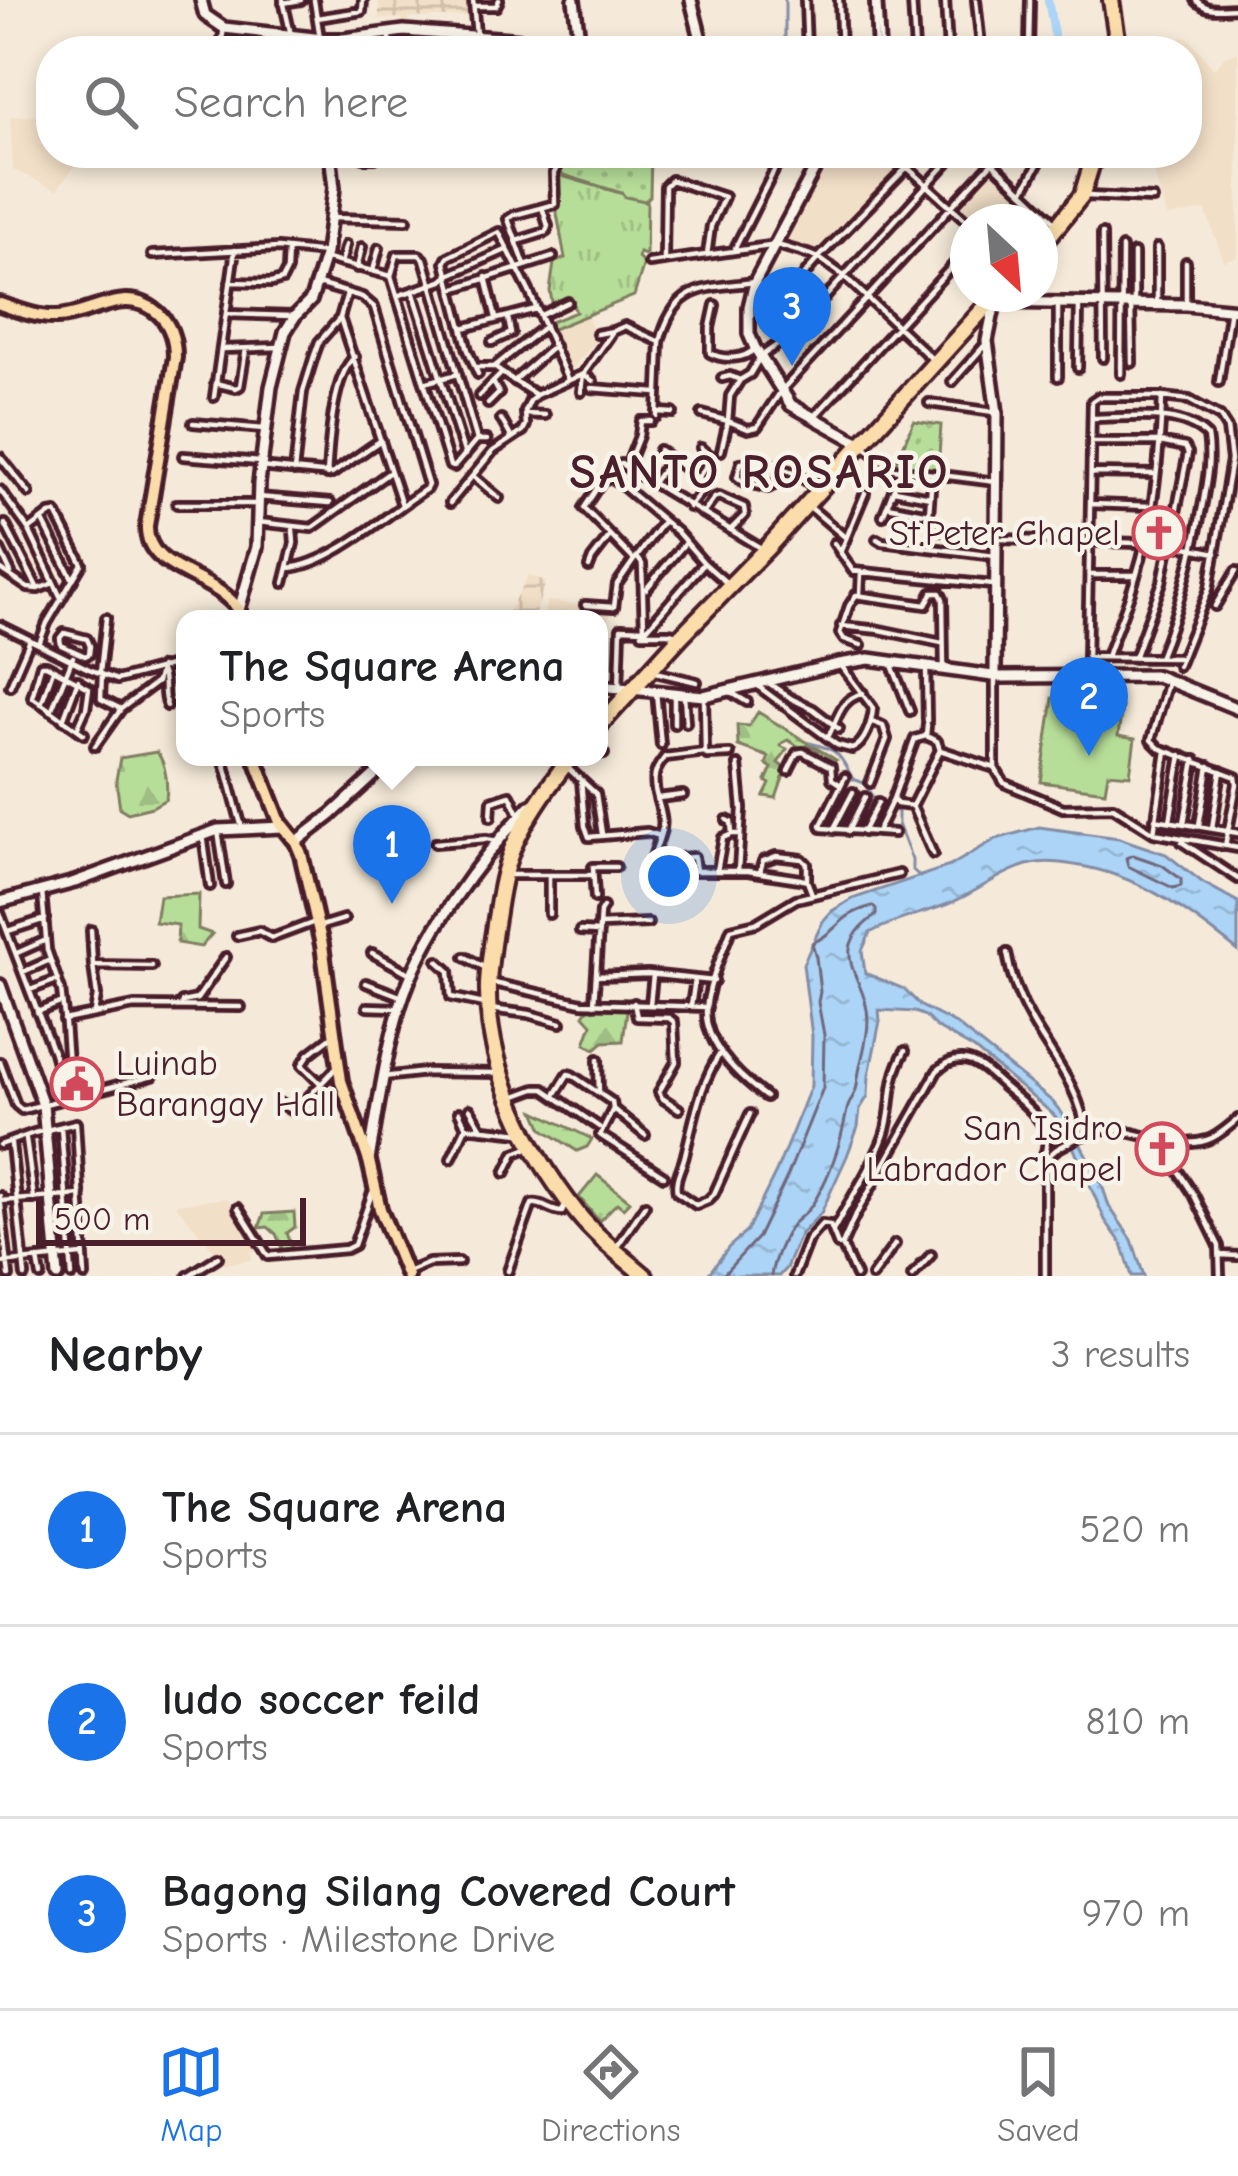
<!DOCTYPE html>
<meta charset="utf-8">
<style>
body{margin:0;font-family:"Comic Neue",sans-serif;background:#f6f6f6;color:#202124}
.compass{position:absolute;left:950px;top:204px;width:108px;height:108px;border-radius:50%;background:#fff;box-shadow:0 6px 18px #0003;rotate:154deg}
.scale{position:absolute;left:36px;bottom:30px;width:270px;box-sizing:border-box;padding-left:12px;border:6px solid #4a1f2b;border-top:0;font-size:33px;line-height:42px;white-space:nowrap;color:#4a1f2b;-webkit-text-stroke:9px #f7f3e8;paint-order:stroke}
.you{position:absolute;left:669px;top:876px;width:42px;height:42px;margin:-30px;border:9px solid #fff;border-radius:50%;background:#1a73e8;box-shadow:0 0 0 18px #1a73e833}
.badge{display:grid;place-items:center;width:78px;height:78px;border-radius:50%;background:#1a73e8;color:#fff;font-size:39px;font-weight:700}
.pin{position:absolute;translate:-50% -99px;filter:drop-shadow(0 3px 6px #0008)}
.pin::after{content:'';position:absolute;top:63px;width:42px;height:36px;background:inherit;clip-path:polygon(0 0,100% 0,50% 100%)}
.popup{position:absolute;left:176px;top:610px;width:432px;height:156px;box-sizing:border-box;display:grid;place-content:center;border-radius:24px;background:#fff;filter:drop-shadow(0 3px 9px #0005);font-size:39px;white-space:nowrap;color:#757577}
.popup b{font-size:45px;color:#202124}
.popup::after{content:'';position:absolute;left:50%;top:100%;margin-left:-24px;border:24px solid transparent;border-top-color:#fff}
.list{margin:0;padding:0;list-style:none}
h2{display:flex;justify-content:space-between;align-items:center;height:156px;margin:0;padding:0 48px;font-size:51px}
h2 small{font-size:39px;font-weight:400;color:#757577}
.list li{display:grid;grid-template-columns:78px 1fr auto;gap:36px;align-items:center;box-sizing:border-box;height:192px;padding:0 48px;border-top:3px solid #e0e0e0}
.list b{display:block;font-size:45px;white-space:nowrap}
.list p{margin:0;font-size:39px;white-space:nowrap;color:#757577}
.list em{font-size:39px;font-style:normal;color:#757577}
.icon{flex:none;width:66px;height:66px;fill:none;stroke:currentColor;stroke-width:2;stroke-linecap:round;stroke-linejoin:round}
.map{position:relative;flex:none;width:1238px;height:1276px;overflow:hidden}
.search{position:absolute;background:#fff;box-shadow:0 6px 18px #0003;left:36px;right:36px;top:36px;height:132px;display:flex;align-items:center;gap:30px;box-sizing:border-box;padding:0 42px;border-radius:48px;color:#757577;font-size:45px}
.sheet{height:732px;background:#fff}
nav{display:flex;justify-content:space-around;align-items:center;box-sizing:border-box;height:168px;border-top:3px solid #e0e0e0;background:#fff;font-size:33px;color:#757577}
nav a{display:grid;justify-items:center;gap:6px}
nav .on{color:#1a73e8}
.map>svg:first-child{display:block}
.built{fill:#f2dfc7}
.industrial{fill:url(#industrial-grid)}
.grass{fill:url(#grass-tufts);stroke:#807e62;stroke-width:3}
.forest{fill:url(#forest-firs);stroke:#807e62;stroke-width:3}
.park{fill:url(#park-dots);stroke:#807e62;stroke-width:3}
.pitch{fill:#b7de99;stroke:#807e62;stroke-width:3}
.water{fill:url(#water-ripples);stroke:#848ca5;stroke-width:3}
.lines{fill:none;stroke-linecap:round;stroke-linejoin:round}
.shore{stroke:#71677c;stroke-width:3}
.stream{stroke:#848ca5;stroke-width:3}
.river{stroke:#abd4f6;stroke-width:8}
.street-casing{stroke:#4a1f2b;stroke-width:14}
.secondary-casing{stroke:#4a1f2b;stroke-width:18}
.primary-casing{stroke:#4a1f2b;stroke-width:20}
.highway-casing{stroke:#4a1f2b;stroke-width:22}
.street{stroke:#f7f3e8;stroke-width:4.5}
.secondary{stroke:#f7f3e8;stroke-width:9}
.primary{stroke:#faddab;stroke-width:10}
.highway{stroke:#faddab;stroke-width:14}
.labels{text-anchor:middle;dominant-baseline:central;stroke-width:9;stroke-linejoin:round;paint-order:stroke}
.poi-label{font-size:36px;fill:#4a1f2b;stroke:#f7f3e8;text-anchor:end}
.district-label{font-size:48px;font-weight:bold;letter-spacing:3px;fill:#4a1f2b;stroke:#f7f3e8}
</style>
<div class="map">
<svg width="1238" height="1276" viewBox="0 0 1238 1276">
<defs>
<pattern id="industrial-grid" width="8" height="8" patternUnits="userSpaceOnUse" patternTransform="scale(3)"><rect width="8" height="8" fill="#f2dfc7"/><path d="M0 4h8M4 0v8" fill="none" stroke="#d1bfab"/></pattern>
<pattern id="grass-tufts" width="24" height="20" patternUnits="userSpaceOnUse" patternTransform="scale(3)"><rect width="24" height="20" fill="#b7de99"/><path d="M3 7l-1-3M5 7V3M7 7l1-3M15 17l-1-3M17 17v-4M19 17l1-3" fill="none" stroke="#9fbe84"/></pattern>
<pattern id="forest-firs" width="22" height="20" patternUnits="userSpaceOnUse" patternTransform="scale(3)"><rect width="22" height="20" fill="#b7de99"/><path d="M5 1l3.5 6h-7zM16 11l3.5 6h-7z" fill="#9fbe84"/></pattern>
<pattern id="park-dots" width="8" height="8" patternUnits="userSpaceOnUse" patternTransform="scale(3)"><rect width="8" height="8" fill="#b7de99"/><path d="M2 2h.1M6 6h.1" fill="none" stroke="#9fbe84" stroke-width="1.8" stroke-linecap="round"/></pattern>
<pattern id="water-ripples" width="26" height="14" patternUnits="userSpaceOnUse" patternTransform="scale(3)"><rect width="26" height="14" fill="#abd4f6"/><path d="M2 4q2-2 4 0t4 0M15 11q2-2 4 0t4 0" fill="none" stroke="#95b6d3"/></pattern>
</defs>
<rect width="100%" height="100%" fill="#f5ead9"/>
<filter id="ink" filterUnits="userSpaceOnUse"><feTurbulence type="fractalNoise" baseFrequency=".00833" numOctaves="2"/><feDisplacementMap in="SourceGraphic" scale="24" xChannelSelector="R" yChannelSelector="G"/><feConvolveMatrix kernelMatrix="1 2 1 2 8 2 1 2 1" color-interpolation-filters="sRGB"/></filter>
<g filter="url(#ink)">
<path class="built" d="M1188,37L1214,69L1225,56L1238,52V257L1224,261L1205,210L1167,217L1148,153H1187V51H1124L1125,44Z
M51,114V153H84L57,190L13,170L10,117Z
M825,157L904,166L818,256L781,244Z
M992,165L1051,221L1040,234V222H972L955,206Z
M588,316L596,341L567,375L549,332Z
M547,601L610,608L599,682V619H543Z
M227,1198L261,1249L251,1252L252,1260L225,1264L175,1204Z"/>
<path class="industrial" d="M379,0H471L472,16L409,18L407,28H401L402,18L379,19Z
M528,575L546,582L533,619H504Z"/>
<path class="grass" d="M555,174L647,201L646,255L639,253L638,258L644,264L634,296L548,331L545,324L576,312L570,299L553,307L550,291L554,263L565,258L556,208L559,203Z
M597,1175L630,1201L623,1208L617,1203L599,1221L579,1197Z"/>
<path class="forest" d="M758,712L836,760L829,764L816,757L818,751L807,745L803,749L788,740L782,743L781,746L787,749L778,763L786,769L776,798L764,796L770,784L766,781L772,768L766,764L769,757L738,746L737,725L749,726Z
M157,752C166,764 168,784 166,799L152,807L128,813L120,808L116,780L120,758Z
M199,894L198,929L212,934L201,947L177,943L178,925L155,922L159,896Z
M628,1003L623,1041L603,1042L595,1049L585,1044L592,1024L584,1015L590,1006Z
M535,1111L592,1139L587,1147L577,1151L543,1129Z
M294,1212L295,1227L287,1233L294,1252L284,1253L276,1234L268,1227L259,1228L264,1214Z"/>
<path class="park" d="M565,153H651L650,196L645,201L625,197L622,193L560,174Z
M914,421L941,425L938,472L894,467Z"/>
<path class="pitch" d="M1053,698L1122,707L1118,736L1135,739L1130,775L1108,773L1105,791L1041,782Z"/>
<path class="water" d="M1039,827L1119,838L1166,854L1202,882L1238,902V951C1192,914 1145,879 1086,867C1069,864 1049,860 1031,864C1002,871 976,893 948,904C922,914 895,919 870,933L862,951L865,973L904,989L921,1006L956,1024L1053,1102L1070,1124L1102,1185L1109,1206L1132,1240L1144,1276H1132L1122,1244L1105,1220L1068,1135L1053,1114L974,1049L936,1027L925,1016L915,1012L879,1010L880,1021L869,1075L868,1096L860,1109L858,1127L847,1156L821,1213L800,1235L786,1268L779,1276H707L729,1247L747,1231L776,1172L811,1086L812,1036L803,964L823,921L832,911L852,899L950,866L996,839Z"/>
<g class="lines">
<path class="shore" d="M1133,855L1162,865L1181,879V886L1173,888L1128,866L1126,858Z
M722,1276L758,1237L787,1177L823,1088L824,1035L818,1002L820,992L816,957L812,943C839,932 838,914 873,906L876,909V915C822,953 868,977 868,1021C868,1042 859,1063 857,1085C856,1095 849,1100 847,1110C841,1142 830,1177 812,1205C807,1213 798,1218 792,1225C783,1237 773,1261 771,1276"/>
<path class="stream" d="M785,0V51
M810,743C841,751 838,753 853,779L864,783L874,799L898,812V824L912,860V869L920,877"/>
<path class="river" d="M1048,0L1057,51"/>
<g class="street-casing">
<path id="street" d="M283,0L291,35
M314,0L320,38
M473,0L476,35
M805,0L807,51
M839,0L841,51
M874,0L876,51
M878,0L881,51
M912,0L915,51
M945,0L948,51
M976,0L981,46L1053,50
M1196,0C1207,13 1223,8 1238,8
M283,3L301,0
M474,6H496L499,0
M317,18L362,11L363,0
M390,32V51
M267,37L269,51
M351,38L355,51
M323,39L326,51
M1029,49L1030,0
M220,51L224,28
M360,153L365,158H375
M982,153L1055,222
M1099,161L1141,160
M907,167L968,222
M1024,190L1044,153
M1087,196L1153,199
M332,218L407,220
M1102,234L1103,358
M517,241L546,232L548,226L543,210
M734,250L783,153
M1134,253V301
M152,255L278,248L326,253
M664,258L665,186L671,180L724,197L711,226L707,255
M327,259L391,276
M341,263L346,245
M649,263L777,245L801,252L819,258L844,276L931,358
M525,265L508,219L514,215L555,204L554,173L562,159V153
M357,268L362,247
M373,271L379,248
M486,277L496,318
M230,282L271,283L282,280L287,270L288,250
M456,288L553,257
M413,291L465,455
M397,296L442,281L449,275L506,250
M1157,303V248
M1131,304L1132,363
M1186,304V262
M715,305L710,328V353C723,360 745,360 755,348
M227,314L293,316
M541,315L568,302
M340,318L402,505
M463,328L536,309
M597,334L613,331
M792,334C778,290 820,257 847,229C867,208 887,188 907,167L915,153
M492,342L511,333L508,318
M221,349L281,347
M476,367H494L502,373L479,396
M494,367L545,326
M1078,368L1079,303
M502,373L536,395
M478,374L468,350L445,263L448,257L499,232L529,291L568,380
M1121,374L1122,248
M1058,377V303
M722,378L730,376L740,380L750,374L760,357L792,334L956,153
M515,380L554,346
M952,382L984,346
M1219,382L1230,308
M215,383L236,388L240,386L246,349
M424,383L458,374
M591,388L657,393
M581,392L583,374L593,381
M214,397L235,250
M929,403L994,412
M488,404L499,393L493,382
M657,412L673,413
M525,414L545,415
M702,414L728,421L730,396L740,380
M657,416L660,342C675,283 704,289 755,282
M814,417L968,249
M1093,418C1128,418 1180,409 1207,436C1211,459 1207,479 1203,502C1193,556 1180,606 1159,658
M501,419L510,435
M193,423L264,429
M477,440L424,259L419,255H397L391,276L450,466L454,467L477,440H487
M1091,442H1160L1185,447L1188,453L1162,582L1134,658
M866,448L894,469L996,482
M659,450L707,484L689,507
M721,451L728,421L748,429L757,427L781,391L1001,153
M183,456L261,462
M0,457L29,493
M621,464L759,547
M627,466L639,436L641,421H651
M260,467L332,474L381,440
M785,469L774,485L768,488L742,481L737,477L741,463C766,459 795,470 814,487
M294,471L303,392L314,356L319,342L340,318L347,294
M1091,473L1156,474
M327,475C329,446 332,375 355,357
M700,475L712,457L701,448
M473,476L499,498
M653,483L671,458
M0,490L29,530L61,598
M894,490L930,497
M258,497L330,503
M450,503L493,451L523,431L526,425L525,412L530,401L536,395L583,374L613,331L625,326L660,342
M177,504H258
M1090,504L1151,506
M887,506L929,514L932,475
M811,508L846,538
M703,514L714,498L719,496L744,507L745,515L730,530
M883,516L901,470
M43,521L73,580
M258,522L312,528L390,472
M5,524L38,589L54,583
M29,530L50,514L56,513L82,564L47,623L39,644
M941,530L1000,539L1171,544L1216,553
M877,539L882,542L995,556
M834,543L853,571L993,585
M0,550L11,573
M840,553L865,493
M637,557L662,523
M589,567L592,559L609,537
M288,568C331,565 389,513 426,489L428,485L374,307L362,297L318,284
M0,569L28,588L38,589
M1089,575H1136
M284,583L294,543L293,530
M646,589L685,543
M860,594L861,573
M585,605L614,607L617,584L634,560
M1215,606L1236,571
M0,625L89,669L117,680L185,662
M841,626L880,630L942,643
M644,629L642,564L637,557L634,560L584,508L603,479L613,478L678,533L704,563L729,585
M645,631L704,563
M64,633L87,639L90,646L89,654L85,656L61,645L60,638Z
M861,645L844,639L840,633L849,606L856,595L926,605L932,593H940L943,599L944,669
M1087,657L1178,658
M1107,657C1116,630 1128,603 1136,576C1154,519 1160,456 1162,397
M1087,660L1092,401L1098,397H1162L1189,400L1220,417L1227,428L1231,460L1209,589L1178,666
M892,665L910,711
M926,666L927,721
M161,671C167,683 161,694 167,706
M655,672L697,682
M100,673L106,618
M102,674L101,699L121,709
M995,676V768L1004,783L1063,808L1113,807L1154,833
M1168,681L1151,740L1159,748L1236,777L1237,784L1225,846
M767,682L792,699L813,709L839,729
M755,684L837,745L852,749C865,744 872,722 873,708L840,664
M10,686L30,640
M619,688L621,628L644,629L642,633H668L679,635
M656,692L661,745
M732,693L747,702
M684,695L686,723
M704,696L705,752L707,755L730,754
M41,704L53,670
M51,711L73,657
M63,720L78,680
M674,724V694
M927,725L926,736L937,741L940,750L995,768
M77,729L86,709L89,688L46,665H41L32,697L84,734
M828,737C839,717 839,700 863,693
M95,746L121,709L157,682L161,667
M1166,751L1154,833L1238,848
M599,753L604,754
M225,765L242,828
M569,769L596,794L602,834
M788,771L797,753L803,752L831,767L832,779L841,785
M845,777L821,825L822,828L894,833
M581,780L585,826L589,837L647,832L660,836C669,815 651,797 655,775C656,768 661,763 665,757L705,752
M870,783L887,739L883,726L872,722
M658,798L683,795
M912,806L897,804L893,799L915,739L926,736
M491,817L492,801L510,795L520,816
M1155,819L1238,833
M727,820L731,822L732,834
M1170,821L1181,755
M1184,823L1195,760
M1199,825L1209,766
M1212,828L1221,771
M833,830L853,792
M218,831L226,884
M848,831L865,797
M863,832L878,803
M877,832L893,799
M203,835L210,886
M660,836L652,860L694,857L696,871H748L800,879L807,881L812,894
M1182,842L1238,879
M435,843L486,839L498,841
M933,854L912,806L940,750
M717,871L723,838L732,834H740
M738,871L742,809L738,765
M760,872L763,861L776,856L802,859L807,864V881
M509,875H593
M42,892L47,950L61,990L65,1024L68,1064L61,1077
M595,898L593,867H616
M0,913L53,1052L66,1099
M549,914V876
M600,925L648,923
M321,926L344,919
M91,930L93,965
M8,931L45,919
M580,931L599,932
M237,936L259,931L272,938L315,922
M17,953L44,941
M372,953L409,973
M1007,953C1011,978 1020,1001 1033,1023C1050,1053 1086,1098 1084,1132
M465,957L484,967
M438,961L449,971L451,997L484,1004
M23,972L50,960
M596,976L648,974L714,981
M366,983L400,996
M494,983L582,1003L707,1007
M30,990L57,980
M182,1002L197,999L226,957
M634,1003L637,1017L669,1018L674,1022L676,1062L659,1092L662,1098L679,1109
M594,1004L600,912L603,907
M650,1004L653,975
M691,1006L695,979
M367,1007L398,1008
M490,1009L529,1014L561,1023
M37,1012L60,1003
M94,1013L97,996L93,965L152,966
M64,1020L134,1006L241,1007
M721,1052C700,1083 694,1119 685,1155C682,1168 674,1179 677,1192L696,1205L708,1200L714,1194L750,1114
M598,1059L599,1093
M0,1062L16,1105L22,1110L153,1076
M383,1077L426,1072L496,1073
M320,1083L302,1065L309,1054L331,1037
M555,1095L568,1074L572,1075L612,1102L613,1109L645,1135
M516,1096L535,1089H544L599,1127
M766,1097C741,1078 706,1046 706,1012C707,986 722,954 731,929L756,923L796,899L899,874
M279,1103L294,1112L338,1066
M470,1109L482,1129
M613,1109L600,1135L664,1176
M459,1112L466,1127
M61,1127L72,1276
M26,1139L34,1199
M1176,1141L1175,1166L1194,1195L1219,1246L1220,1276
M11,1144L25,1276
M0,1145L34,1133L76,1123L85,1276
M451,1159L466,1127L521,1133
M1046,1160C1052,1151 1058,1148 1068,1143C1080,1136 1098,1128 1112,1129C1143,1133 1176,1150 1207,1140C1218,1137 1229,1126 1238,1119
M505,1173L515,1153L528,1148
M0,1196L9,1276
M0,1201L81,1195
M238,1208L268,1256L346,1249L354,1245L372,1193
M833,1231C849,1200 872,1169 884,1136C895,1104 886,1084 905,1051
M618,1245L645,1205
M1221,1255L1238,1256
M38,1259L41,1276
M0,1263L82,1255
M508,1271L532,1204C542,1202 551,1212 562,1212L565,1205
M405,1273L429,1263L459,1262
M188,1276L218,1257
M794,1276L808,1240L822,1224L830,1225L838,1245H842
M856,1276L842,1245L854,1218L937,1071C945,1064 952,1059 963,1060C979,1061 992,1077 1004,1087C1024,1104 1058,1127 1043,1157L1045,1162V1276
M872,1276L895,1244
M912,1276L931,1255"/>
</g>
<g class="secondary-casing">
<path id="secondary" d="M201,0L205,15L224,28L323,39H344L404,31L511,39L580,46L596,51
M574,0L580,46
M691,0L704,51
M823,153L755,282L749,307V334L755,348L791,405L856,441
M993,299L995,302L1186,305L1238,310
M239,610L257,547L259,483L271,387L285,332L295,316L311,300L326,253L334,188L330,153
M995,676L997,413L987,341L995,302
M599,686L704,696L839,664L869,659L1000,677L1157,676L1238,709
M296,842L331,815L394,757
M0,902L75,882L218,830L283,827
M0,985L43,1105L58,1276
M369,1160C378,1108 385,1056 400,1006C421,937 480,857 530,806"/>
</g>
<g class="primary-casing">
<path id="primary" d="M0,304C18,310 38,318 57,317C91,316 126,284 158,313C171,325 175,341 175,357L147,526C145,572 213,573 239,610L236,619
M255,757L280,822L296,842L301,854L322,945L341,1081L369,1161L380,1209L407,1276"/>
</g>
<g class="highway-casing">
<path id="highway" d="M1111,0L1119,51
M1040,248L1082,195L1095,153
M599,726L681,636L768,547L997,294
M571,757C552,781 534,806 520,833C506,858 501,885 497,912C493,936 489,961 488,985C486,1067 528,1151 577,1213C596,1237 622,1256 645,1276"/>
</g>
<use href="#street" class="street"/>
<use href="#secondary" class="secondary"/>
<use href="#primary" class="primary"/>
<use href="#highway" class="highway"/>
</g>
</g>
<defs>
<g id="church-ring" transform="scale(2.7)"><circle r="9.5" fill="#f7f3e8" stroke="#d1495b" stroke-width="1.5"/><path d="M-1.2-6h2.4v3.5h3.3v2.4h-3.3V6h-2.4V-.1h-3.3v-2.4h3.3Z" fill="#d1495b"/></g>
<g id="civic-ring" transform="scale(2.7)"><circle r="9.5" fill="#f7f3e8" stroke="#d1495b" stroke-width="1.5"/><path d="M-.6-6.5H3V-4.5H.6V-3L4-1V1h2V6H-6V1h2V-1L-.6-3ZM-1.2 2.5V6h2.4V2.5Z" fill="#d1495b"/></g>
</defs>
<g fill-rule="evenodd">
<use href="#church-ring" x="1159" y="533"/>
<use href="#civic-ring" x="77" y="1084"/>
<use href="#church-ring" x="1162" y="1149"/>
</g>
<g class="labels">
<g class="poi-label">
<text x="1120" y="533">St.Peter Chapel</text>
<text x="116" y="1063" text-anchor="start">Luinab<tspan x="116" dy="41">Barangay Hall</tspan></text>
<text x="1123" y="1128">San Isidro<tspan x="1123" dy="41">Labrador Chapel</tspan></text>
</g>
<g class="district-label">
<text x="760" y="472">SANTO ROSARIO</text>
</g>
</g>
</svg>
<svg class="compass" viewBox="-18 -18 36 36"><path d="M0-13l5 13h-10z" fill="#e53935"/><path d="M0 13l5-13h-10z" fill="#757577"/></svg>
<div class="scale">500 m</div>
<div class="you"></div>
<div class="pin badge" style="left:392px;top:904px">1</div>
<div class="popup"><b>The Square Arena</b>Sports</div>
<div class="pin badge" style="left:1089px;top:756px">2</div>
<div class="pin badge" style="left:792px;top:366px">3</div>
<div class="search"><svg class="icon" aria-label="search" viewBox="0 0 24 24"><circle cx="10" cy="10" r="6"/><path d="M15 15l6 6"/></svg>Search here</div>
</div>
<section class="sheet">
<h2>Nearby<small>3 results</small></h2>
<ul class="list">
<li><span class="badge">1</span><div><b>The Square Arena</b><p>Sports</p></div><em>520 m</em></li>
<li><span class="badge">2</span><div><b>ludo soccer feild</b><p>Sports</p></div><em>810 m</em></li>
<li><span class="badge">3</span><div><b>Bagong Silang Covered Court</b><p>Sports · Milestone Drive</p></div><em>970 m</em></li>
</ul>
</section>
<nav>
<a class="on"><svg class="icon" aria-label="map" viewBox="0 0 24 24"><path d="M3 6l6-2 6 2 6-2v14l-6 2-6-2-6 2zM9 4v14M15 6v14"/></svg>Map</a>
<a><svg class="icon" aria-label="directions" viewBox="0 0 24 24"><path d="M12 3l9 9-9 9-9-9zM9 14v-3h6M13 9l2 2-2 2"/></svg>Directions</a>
<a><svg class="icon" aria-label="saved" viewBox="0 0 24 24"><path d="M7 4h10v16l-5-4-5 4z"/></svg>Saved</a>
</nav>
